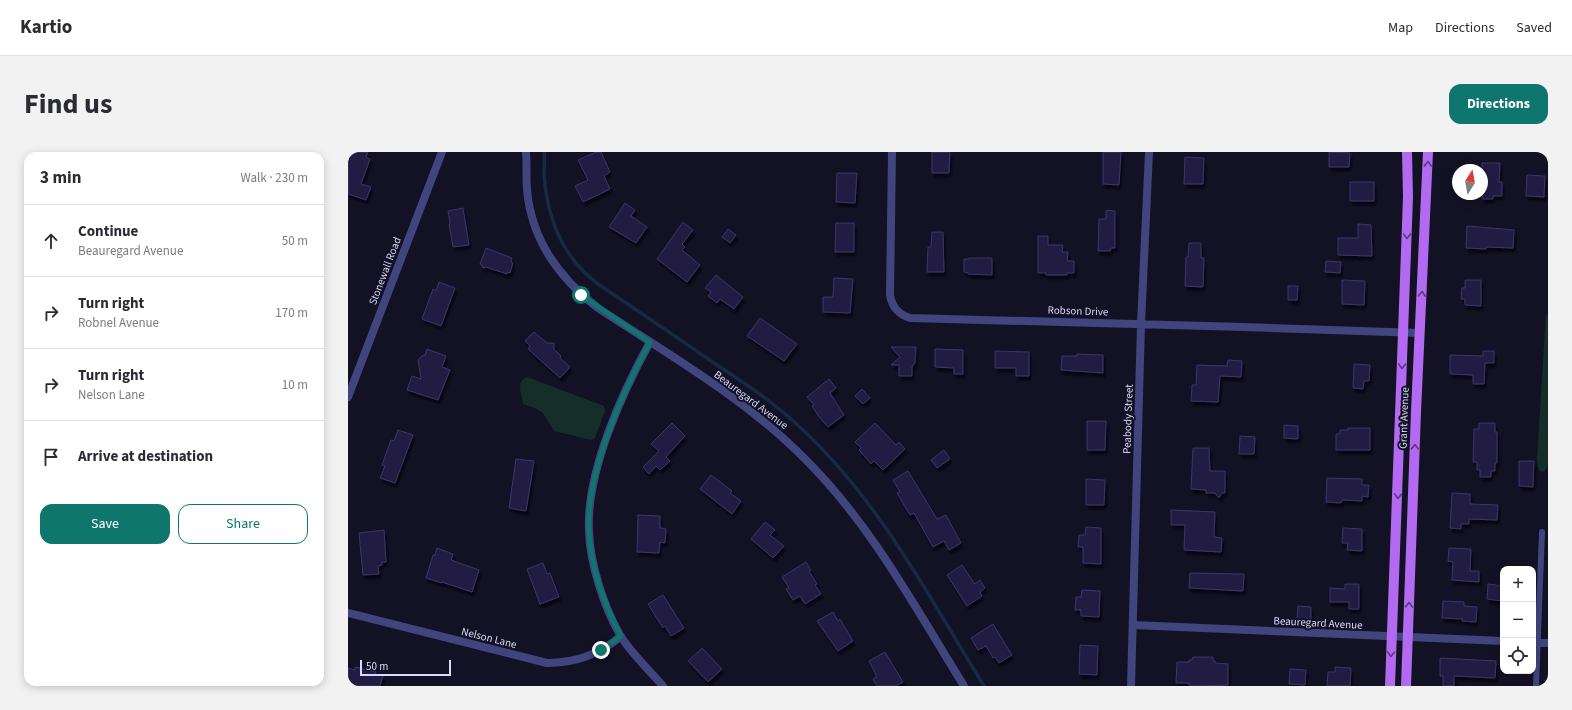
<!DOCTYPE html>
<meta charset="utf-8">
<style>
body{margin:0;font-family:"Source Sans 3",sans-serif;background:#f2f2f3;color:#2b2b33}
.controls{position:absolute;right:12px;bottom:12px;display:grid;overflow:hidden;border-radius:8px;box-shadow:0 2px 10px #0003}
.controls button{width:36px;height:36px;display:grid;place-items:center;padding:0;border:0;border-bottom:1px solid #e1e1e2;background:#fff;color:#2b2b33;font:20px sans-serif}
.compass{position:absolute;left:1104px;top:12px;width:36px;height:36px;border-radius:50%;background:#fff;box-shadow:0 2px 10px #0003;rotate:11deg}
.scale{position:absolute;left:12px;bottom:10px;width:91px;box-sizing:border-box;padding-left:4px;border:2px solid #d9d9fb;border-top:0;font-size:11px;line-height:14px;white-space:nowrap;color:#d9d9fb;-webkit-text-stroke:3px #131124;paint-order:stroke}
.stop{position:absolute;width:12px;height:12px;margin:-9px;border:3px solid #0f766e;border-radius:50%;background:#fff}
.stop.end{background:#0f766e;border-color:#fff;box-shadow:0 1px 4px #0008}
.list{margin:0;padding:0;list-style:none}
h2{display:flex;justify-content:space-between;align-items:center;height:52px;margin:0;padding:0 16px;font-size:17px}
h2 small{font-size:13px;font-weight:400;color:#7c7c81}
.list li{display:grid;grid-template-columns:26px 1fr auto;gap:12px;align-items:center;box-sizing:border-box;height:72px;padding:0 16px;border-top:1px solid #e1e1e2}
.list b{display:block;font-size:15px;white-space:nowrap}
.list p{margin:0;font-size:13px;white-space:nowrap;color:#7c7c81}
.list em{font-size:13px;font-style:normal;color:#7c7c81}
.actions{display:flex;gap:8px;padding:12px 16px}
.actions a{flex:1;padding:9px 0;border:1px solid #0f766e;border-radius:12px;text-align:center;font-size:14px;color:#0f766e}
.actions .main{background:#0f766e;color:#fff}
.icon{flex:none;width:22px;height:22px;fill:none;stroke:currentColor;stroke-width:2;stroke-linecap:round;stroke-linejoin:round}
.map{position:relative;flex:none;width:1200px;height:534px;overflow:hidden;border-radius:12px}
header{display:flex;align-items:center;gap:24px;box-sizing:border-box;height:56px;padding:0 20px;background:#fff;border-bottom:1px solid #e1e1e2}
header strong{font-size:19px}
nav{display:flex;gap:22px;margin-inline-start:auto;font-size:14px}
.intro{display:flex;align-items:center;justify-content:space-between;box-sizing:border-box;height:96px;padding:0 24px}
h1{margin:0;font-size:28px}
.button{padding:10px 18px;border-radius:12px;background:#0f766e;color:#fff;font-size:14px;font-weight:700}
main{display:flex;gap:24px;padding:0 24px}
aside{flex:1;background:#fff;border-radius:12px;box-shadow:0 2px 10px #0003}
.map>svg:first-child{display:block}
.green{fill:#152e2a}
.lines{fill:none;stroke-linecap:round;stroke-linejoin:round}
.stream{stroke:#142b46;stroke-width:3.5}
.building{fill:#231f43;stroke:#3a346d;filter:url(#shadow)}
.service{stroke:#41457e;stroke-width:6}
.minor{stroke:#41457e;stroke-width:8}
.tertiary{stroke:#41457e;stroke-width:8}
.primary{stroke:#b26bf0;stroke-width:10}
.oneway{stroke:#5b3980}
.route{stroke:#0f766e;stroke-width:5}
.labels{text-anchor:middle;dominant-baseline:central;stroke-width:4;stroke-linejoin:round;paint-order:stroke}
.street-label{font-size:11px;fill:#d9d9fb;stroke:#131124}
</style>
<header>
<strong>Kartio</strong>
<nav><a>Map</a><a>Directions</a><a>Saved</a></nav>
</header>
<div class="intro"><h1>Find us</h1><a class="button">Directions</a></div>
<main>
<aside>
<h2>3 min<small>Walk · 230 m</small></h2>
<ul class="list">
<li><svg class="icon" aria-label="ahead" viewBox="0 0 24 24"><path d="M12 20V5M6 11l6-6 6 6"/></svg><div><b>Continue</b><p>Beauregard Avenue</p></div><em>50 m</em></li>
<li><svg class="icon" aria-label="right" viewBox="0 0 24 24"><path d="M7 20v-9h11M14 6l5 5-5 5"/></svg><div><b>Turn right</b><p>Robnel Avenue</p></div><em>170 m</em></li>
<li><svg class="icon" aria-label="right" viewBox="0 0 24 24"><path d="M7 20v-9h11M14 6l5 5-5 5"/></svg><div><b>Turn right</b><p>Nelson Lane</p></div><em>10 m</em></li>
<li><svg class="icon" aria-label="arrive" viewBox="0 0 24 24"><path d="M6 21V4h12l-3 4 3 4H6"/></svg><div><b>Arrive at destination</b></div></li>
</ul>
<div class="actions"><a class="main">Save</a><a>Share</a></div>
</aside>
<div class="map">
<svg width="1200" height="534" viewBox="0 0 1200 534">
<defs>
<filter id="shadow"><feDropShadow dx="2" dy="4" stdDeviation="1" flood-color="#0009"/></filter>
</defs>
<rect width="100%" height="100%" fill="#131124"/>
<path class="green" d="M1198,161L1200,165V311L1199,316L1195,320L1192,319L1190,315L1189,306Z
M179,225L256,254L257,259L247,286L243,288L206,279L195,261L187,256L175,252C174,242 167,230 179,225Z"/>
<g class="lines">
<path class="stream" d="M196,0C197,7 196,14 196,22C199,66 214,105 250,132C288,158 326,183 363,209C395,230 427,251 455,278C532,350 581,445 636,534"/>
</g>
<path class="building" d="M2,0H20L18,5L22,7L13,32L23,35L18,48L0,42V5Z
M248,0H253L262,20L256,24L262,37L235,50L227,34L240,28L230,8Z
M584,0H602L601,21H584Z
M755,0H773L771,33L755,32Z
M981,0L1002,1L1001,15H981Z
M837,5L856,6L855,32H836Z
M1134,11H1152L1151,30H1154V44H1145V47H1134Z
M489,21H509L507,51L488,50Z
M1179,23L1197,24L1196,45L1178,44Z
M1002,30H1026V49H1002Z
M277,51L287,58L283,64L299,75L288,91L261,75Z
M115,56L121,93L105,95L101,72L102,71L100,59Z
M758,58L767,59V96H763L762,99H750L751,67H758Z
M335,70L345,78L334,92L337,95L334,98L352,113L339,130L309,107Z
M488,71H506V100H487Z
M1010,72L1023,73L1024,104L990,103V86H1010Z
M1119,74L1166,78L1165,96L1138,95V97L1118,96Z
M380,77L388,83L382,91L374,85Z
M584,80H595L596,120H579L580,95H583Z
M690,84H700V93H715L714,100H720L719,109H726V121H719V123H698V121H690Z
M841,91H853V106H856L855,135L837,134L838,105H840Z
M138,96L164,106L163,110L165,111L162,121L159,120V122L138,115L135,116L134,113L132,112Z
M621,106H644V123L620,122V121L616,120V107H621Z
M978,109L993,110L992,121L977,120Z
M368,123L395,145L386,157L372,147L369,151L360,144L363,140L357,136Z
M486,126L505,127L502,161L475,160V145H485Z
M994,128L1017,129L1016,153L994,152Z
M1117,128H1133V154L1117,153V147H1113L1114,136H1117Z
M91,130L107,136L93,174L74,167L85,137L88,139Z
M940,134H950L949,148H940Z
M412,166L449,192L436,209L399,184Z
M186,180L199,191H206V197L213,204L212,206L222,215L212,226L180,197L182,194L177,189Z
M543,195H568L567,211L564,215V224H551V213H543L552,205Z
M79,197L98,204L94,215L102,218L90,248L59,238L64,224L73,227L70,208L74,204L77,203Z
M587,197L615,198V222H606V216L587,215Z
M647,199L681,200V224H668V216H647Z
M1135,199H1146V211H1137L1136,232H1125V223L1102,222V203L1135,204Z
M729,202L755,203V221L713,218L714,204H729Z
M880,208L894,209L893,225L872,224L870,250L843,249L844,233H848L849,213L879,214Z
M1006,212L1022,213L1021,229H1016L1015,237L1005,236Z
M481,227L488,236L482,241L496,263L480,275L471,265L464,254L466,253L459,245Z
M514,237L522,246L515,252L507,244Z
M739,269H758L757,298H739Z
M324,271L337,284L318,305L322,309L312,318L308,314L301,322L295,315L311,299L303,292Z
M527,271L548,293L551,290L557,297L535,318L526,309L523,312L511,298L513,296L507,290Z
M1131,271H1147V280H1149V311H1147V319H1143V325H1132V318H1129V310H1125L1126,277H1131Z
M936,273L950,274V287L936,286Z
M1000,276H1022V298H988V282H992V278H1000Z
M50,278L65,283L47,331L32,326L37,314L34,313L43,288L46,289Z
M892,284L907,285L906,302H891Z
M845,296H861L862,319H877V341H874L871,346L867,341H858V338L843,337Z
M596,298L602,307L589,316L583,308Z
M168,307L186,309L178,359L161,356Z
M1171,309H1186L1185,335L1171,334Z
M560,319L589,367L598,363L613,391L601,398L596,389L585,395L566,361L562,363L549,341L552,340L545,328Z
M363,323L384,339L382,341L393,349L384,362L352,337Z
M979,326L1014,327V333H1021L1020,345L1014,344V349L994,348L993,351L978,350Z
M738,327L757,328L756,353H738Z
M1104,341L1122,342V352L1150,353L1149,368L1121,367V372H1113V377L1102,376Z
M823,358L867,360L866,385L874,386L873,400L836,398L837,373H823Z
M290,363L312,364V376L318,377L317,391L312,390L311,401L289,400Z
M417,370L427,378L422,383L436,394L425,406L403,387Z
M738,375L753,376V412L735,411V395H730L731,383H737Z
M995,376L1014,377V399L999,398L1000,391H994Z
M36,378L38,410H34V413L30,414L31,422L15,423L11,381Z
M89,396L105,402L103,408L131,418L124,440L94,430V431L78,426L85,403H87Z
M1101,396L1123,397L1122,419H1131V430L1104,428L1105,410L1100,409Z
M458,410L463,418L461,419L469,432L467,433L473,442L457,452L452,444L445,448L438,437L441,436L434,425Z
M195,411L199,422L202,421L211,445L192,452L179,417Z
M614,413L627,432L632,428L637,436L632,440L634,444L619,454L599,423Z
M842,421L896,422L895,439L841,436Z
M997,432H1011V457H1001V450H982V436L997,437Z
M1140,432L1155,434L1154,449L1139,447Z
M734,438L752,439L751,465L733,464V458H727L728,445H733Z
M315,443L336,476L323,484L317,474L315,476L300,452Z
M1095,449L1116,450V454L1129,455L1128,470L1114,469L1115,467L1094,466Z
M950,454L963,455V469L949,468Z
M485,460L490,469L492,467L505,489L490,499L469,469Z
M645,472L664,503L651,511L647,505L645,506L638,494L630,498L623,486Z
M732,493L750,494L749,523L731,522Z
M354,496L374,517L360,530L340,509Z
M537,500L555,530L548,534H529L525,527L529,525L521,509Z
M845,505H865V509H867V511L880,512V533L845,534L841,533V531H828L829,510H841V508H844Z
M1092,506L1148,509L1147,526L1106,524V534H1095V524H1092Z
M7,515L28,520L27,522L35,524L32,534H0V516L7,518Z
M987,515L1003,516L1002,534H979L980,520H987Z
M942,517L958,518L957,533L941,532Z"/>
<g class="lines">
<path class="service" d="M1188,534L1194,380"/>
<path class="minor" d="M178,0C179,12 178,24 179,37C183,87 211,126 250,156C321,203 400,248 459,309C524,374 568,457 616,534
M544,0L542,143C544,155 550,162 562,166L895,175L1072,181
M302,190C274,241 238,320 241,379C242,412 256,455 272,483C282,500 302,519 315,534
M0,461L199,511C227,511 251,503 273,484
M785,473L1155,489
M1185,491H1200
M783,534L793,172L801,0"/>
<path class="tertiary" d="M0,245L94,0"/>
<path class="primary" d="M1042,534L1060,45L1059,0
M1058,534L1068,260L1080,0"/>
</g>
<defs><path id="oneway-chevron" d="M-2-3.5L2.5 0L-2 3.5" fill="none" stroke-width="1.6" stroke-linecap="round" stroke-linejoin="round"/></defs>
<g class="oneway">
<use href="#oneway-chevron" transform="translate(1080 12) rotate(-88)"/>
<use href="#oneway-chevron" transform="translate(1059 84) rotate(92)"/>
<use href="#oneway-chevron" transform="translate(1074 142) rotate(-87)"/>
<use href="#oneway-chevron" transform="translate(1054 214) rotate(92)"/>
<use href="#oneway-chevron" transform="translate(1067 295) rotate(-88)"/>
<use href="#oneway-chevron" transform="translate(1050 344) rotate(92)"/>
<use href="#oneway-chevron" transform="translate(1061 453) rotate(-88)"/>
<use href="#oneway-chevron" transform="translate(1043 502) rotate(92)"/>
</g>
<g class="lines">
<path class="route" d="M233,143L302,190C275,239 237,323 241,380C243,416 256,452 273,484L253,498"/>
</g>
<g class="labels">
<g class="street-label">
<text transform="translate(37 119) rotate(-69)">Stonewall Road</text>
<text transform="translate(730 159) rotate(2)">Robson Drive</text>
<text transform="translate(403 248) rotate(37)">Beauregard Avenue</text>
<text transform="translate(1056 266) rotate(-88)">Grant Avenue</text>
<text transform="translate(780 267) rotate(-88)">Peabody Street</text>
<text transform="translate(970 471) rotate(3)">Beauregard Avenue</text>
<text transform="translate(141 486) rotate(14)">Nelson Lane</text>
</g>
</g>
</svg>
<div class="controls">
<button>+</button>
<button>−</button>
<button><svg class="icon" aria-label="locate" viewBox="0 0 24 24"><circle cx="12" cy="12" r="6"/><path d="M12 2v4M12 18v4M2 12h4M18 12h4"/></svg></button>
</div>
<svg class="compass" viewBox="-18 -18 36 36"><path d="M0-13l5 13h-10z" fill="#e53935"/><path d="M0 13l5-13h-10z" fill="#7c7c81"/></svg>
<div class="scale">50 m</div>
<div class="stop" style="left:233px;top:143px"></div>
<div class="stop end" style="left:253px;top:498px"></div>
</div>
</main>
